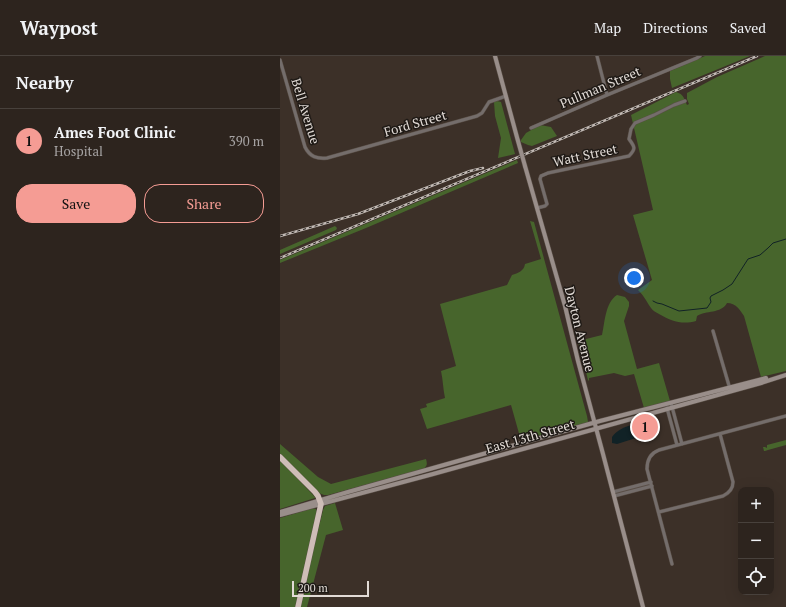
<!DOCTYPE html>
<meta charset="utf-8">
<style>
body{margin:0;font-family:"PT Serif",serif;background:#39302b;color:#f1f3f6}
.controls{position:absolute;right:12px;bottom:12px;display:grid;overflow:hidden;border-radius:8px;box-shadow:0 4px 16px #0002}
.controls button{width:36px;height:36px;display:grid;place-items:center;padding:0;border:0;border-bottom:1px solid #48413c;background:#2d241e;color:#f1f3f6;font:20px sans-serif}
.scale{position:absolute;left:12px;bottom:10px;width:77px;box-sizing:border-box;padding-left:4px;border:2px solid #e2dbd6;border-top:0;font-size:11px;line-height:14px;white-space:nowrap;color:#e2dbd6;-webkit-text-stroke:3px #1f1a16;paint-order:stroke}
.you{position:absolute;left:354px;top:222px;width:14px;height:14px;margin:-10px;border:3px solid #fff;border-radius:50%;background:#1a73e8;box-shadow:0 0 0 6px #1a73e833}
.badge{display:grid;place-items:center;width:26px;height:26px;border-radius:50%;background:#f59c94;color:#111;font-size:13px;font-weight:700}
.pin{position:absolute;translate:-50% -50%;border:2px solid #fff;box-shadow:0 1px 4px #0006}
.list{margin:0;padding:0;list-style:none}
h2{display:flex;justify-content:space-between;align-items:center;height:52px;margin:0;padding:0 16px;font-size:17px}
h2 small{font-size:13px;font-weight:400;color:#a7a4a4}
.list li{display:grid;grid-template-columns:26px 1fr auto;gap:12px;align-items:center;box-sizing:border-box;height:64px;padding:0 16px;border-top:1px solid #48413c}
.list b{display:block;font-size:15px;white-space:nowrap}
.list p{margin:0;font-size:13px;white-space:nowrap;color:#a7a4a4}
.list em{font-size:13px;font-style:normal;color:#a7a4a4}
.actions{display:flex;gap:8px;padding:12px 16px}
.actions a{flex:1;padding:9px 0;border:1px solid #f59c94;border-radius:16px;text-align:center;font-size:14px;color:#f59c94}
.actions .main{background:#f59c94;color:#111}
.icon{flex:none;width:22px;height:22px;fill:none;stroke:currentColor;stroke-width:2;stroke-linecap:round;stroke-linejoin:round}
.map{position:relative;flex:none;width:506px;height:551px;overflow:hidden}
header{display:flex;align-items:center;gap:24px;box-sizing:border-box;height:56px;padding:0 20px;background:#2d241e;border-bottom:1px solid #48413c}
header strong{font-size:19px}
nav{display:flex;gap:22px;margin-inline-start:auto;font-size:14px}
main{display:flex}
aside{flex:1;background:#2d241e}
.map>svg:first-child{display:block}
.green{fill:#47652c}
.water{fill:#112226}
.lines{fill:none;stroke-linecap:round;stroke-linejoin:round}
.stream{stroke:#112226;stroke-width:1}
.street-casing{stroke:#5a4f47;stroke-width:4}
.secondary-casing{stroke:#5a4f47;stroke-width:5}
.highway-casing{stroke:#5a4f47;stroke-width:6}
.street{stroke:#746d6b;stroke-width:3}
.secondary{stroke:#998e8a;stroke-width:4}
.highway{stroke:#cebdb7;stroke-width:5.5}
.rail-casing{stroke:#c1b9b4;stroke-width:2.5}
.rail{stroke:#1f1a16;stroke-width:1;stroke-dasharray:3;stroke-linecap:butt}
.secondary-bridge-casing{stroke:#5a4f47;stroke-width:5;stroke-linecap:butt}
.secondary-bridge{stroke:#998e8a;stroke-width:4}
.labels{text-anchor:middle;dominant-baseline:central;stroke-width:3;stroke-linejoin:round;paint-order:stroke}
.street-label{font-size:13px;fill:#e2dbd6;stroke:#1f1a16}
</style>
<header>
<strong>Waypost</strong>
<nav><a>Map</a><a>Directions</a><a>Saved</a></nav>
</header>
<main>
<aside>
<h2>Nearby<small></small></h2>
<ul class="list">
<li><span class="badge">1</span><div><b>Ames Foot Clinic</b><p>Hospital</p></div><em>390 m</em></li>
</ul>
<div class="actions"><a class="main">Save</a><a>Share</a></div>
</aside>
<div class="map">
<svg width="506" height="551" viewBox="0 0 506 551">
<rect width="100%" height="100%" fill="#3c3028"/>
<path class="green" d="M425,0H470L392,32L390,23V15Z
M485,0H506V315L481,321L464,260C460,254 456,247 447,247C441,258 426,254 417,260L416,265C402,269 391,265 379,258C376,256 373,255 371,252C366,245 365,241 358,234L372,224L353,159L373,154L351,59L396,36C404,38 404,43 407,49L409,48L407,43V37L437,21Z
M217,45L221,46L235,98L231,99L218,102L221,82L215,60L214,46Z
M260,69L271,71L277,80L252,90L248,89L241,86V84L246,77Z
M237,104L238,107L86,172L0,207V204Z
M250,165L254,166L307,360L308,366L307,367L244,385L240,381L231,349L147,373L140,353L147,351L146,348L165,342C163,333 163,324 161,315L176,310L160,248L227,229L232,219C238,217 244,215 245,208L261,203Z
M55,170L57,172L56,174L0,198V194Z
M337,239L345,241L349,246V250L344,265L357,313L379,307L390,345L364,352L354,318L345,320L334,317L309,322V325L308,324L298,285L322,279C325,266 325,247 337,239Z
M506,384V389L488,394L485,395H484L483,391H485L487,392V389Z
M0,388L38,421L51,428L146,403C147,407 148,410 143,413L48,439H44L39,437L0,398Z
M0,404L35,441V442L0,453Z
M55,447L63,474L46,479L27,551H19L43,454L45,450Z
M33,452L36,453L37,456L16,551H0V462Z"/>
<path class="water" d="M352,369L355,371C357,375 359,379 356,382L337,388L332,387V381C337,374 344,371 352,369Z"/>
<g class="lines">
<path class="stream" d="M373,245L377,247L382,248L399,255L427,252L431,246L430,242L431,240L443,234L452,228L468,203L480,199L488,192L493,187L506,183"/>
<g class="street-casing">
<path id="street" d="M317,0L327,39
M0,4L25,91C30,101 37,103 47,102L197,60L202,57L209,46L226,40
M251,72L327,39L417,2L420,0
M257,152L265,150L267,148L260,123L261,120L268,117L282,114L349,100C356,93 355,91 349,83L351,73L355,67L374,59L394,49L405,45
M433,275L450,333
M391,347L402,388
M387,352L397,389
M333,436L371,426
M334,440L372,430
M379,456L443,440C449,437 453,433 453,426L440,378
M392,508L367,413C367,404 371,397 379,394L506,360"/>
</g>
<g class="secondary-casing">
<path id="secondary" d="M215,0L238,85
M245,110L285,250L298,305L323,398L363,551
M0,456L68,436L320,365L413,341L486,322
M0,459L153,418L481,327L506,319"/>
</g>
<g class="highway-casing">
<path id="highway" d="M0,401L35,436L38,440L41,448L18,551"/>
</g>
<use href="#street" class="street"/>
<use href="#secondary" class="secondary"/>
<use href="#highway" class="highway"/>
<g class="rail-casing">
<path id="rail" d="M0,180L78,158L190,115L203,112
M0,202L477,0"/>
</g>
<use href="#rail" class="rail"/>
<g class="secondary-bridge-casing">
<path id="secondary-bridge" d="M238,85L245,110"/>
</g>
<use href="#secondary-bridge" class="secondary-bridge"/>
</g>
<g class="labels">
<g class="street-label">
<text transform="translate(320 31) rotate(-23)">Pullman Street</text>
<text transform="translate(26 55) rotate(73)">Bell Avenue</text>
<text transform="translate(135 67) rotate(-16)">Ford Street</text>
<text transform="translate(305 99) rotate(-12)">Watt Street</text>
<text transform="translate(300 273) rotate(76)">Dayton Avenue</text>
<text transform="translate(250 380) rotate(-16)">East 13th Street</text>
</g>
</g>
</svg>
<div class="controls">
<button>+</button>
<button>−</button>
<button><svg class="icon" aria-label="locate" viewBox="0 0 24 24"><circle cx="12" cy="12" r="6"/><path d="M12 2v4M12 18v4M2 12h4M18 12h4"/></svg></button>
</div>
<div class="scale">200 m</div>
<div class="you"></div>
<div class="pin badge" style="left:365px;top:371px">1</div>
</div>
</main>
